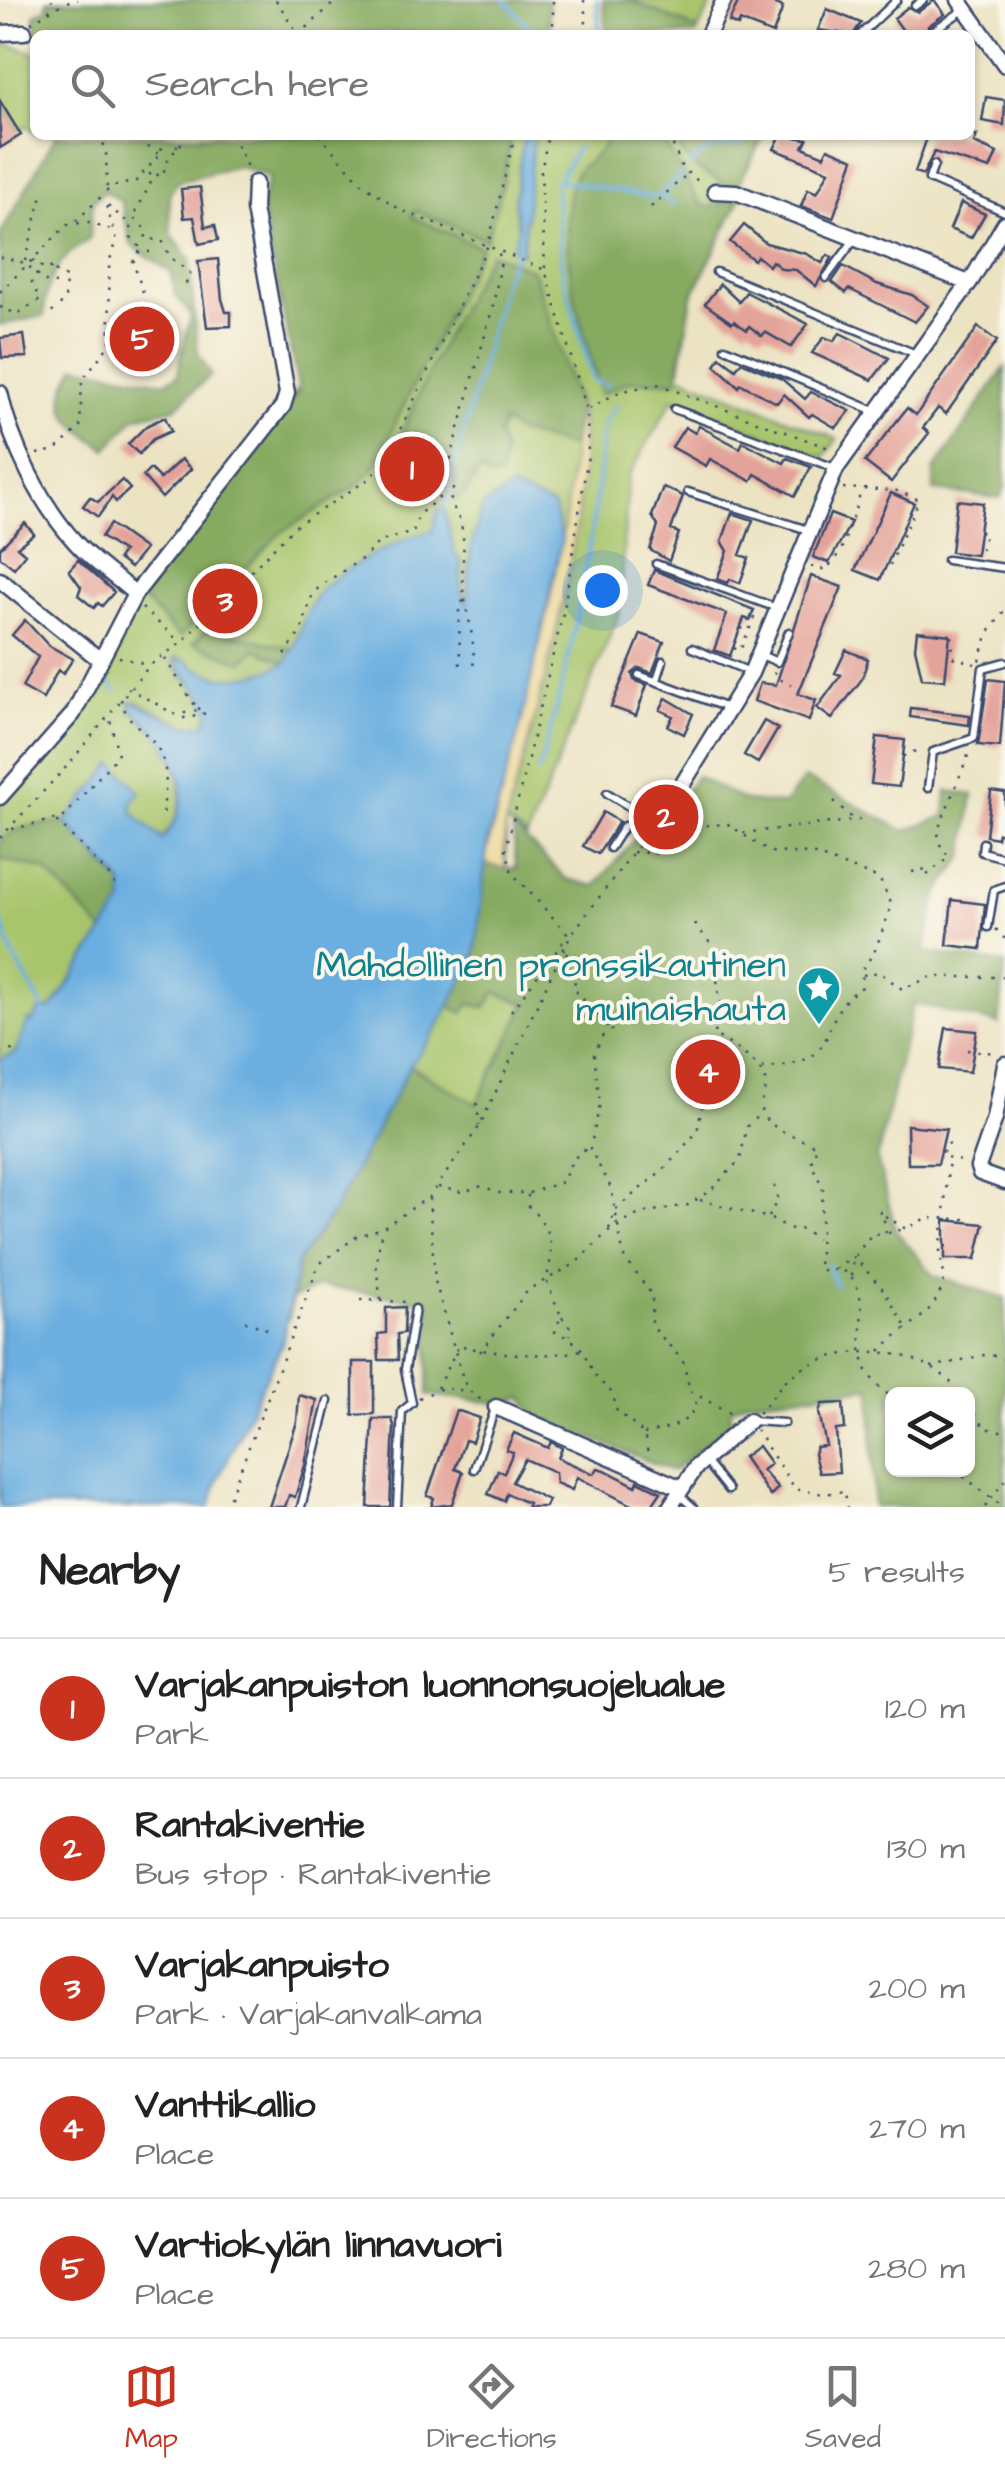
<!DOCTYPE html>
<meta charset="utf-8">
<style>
body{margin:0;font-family:"Architects Daughter",sans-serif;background:#f2f2f2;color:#222}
.controls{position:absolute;right:30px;bottom:30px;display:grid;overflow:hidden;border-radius:15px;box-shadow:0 2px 8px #0004}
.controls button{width:90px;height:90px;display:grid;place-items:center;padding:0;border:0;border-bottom:2px solid #e0e0e0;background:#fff;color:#222;font:50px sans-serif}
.you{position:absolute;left:602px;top:590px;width:35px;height:35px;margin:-25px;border:8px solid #fff;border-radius:50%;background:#1a73e8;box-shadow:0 0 0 15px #1a73e833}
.badge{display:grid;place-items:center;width:65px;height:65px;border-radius:50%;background:#c8321e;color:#fff;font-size:32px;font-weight:700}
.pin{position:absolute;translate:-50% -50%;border:5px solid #fff;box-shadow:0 2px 10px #0006}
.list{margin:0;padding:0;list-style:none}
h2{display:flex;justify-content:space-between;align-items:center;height:130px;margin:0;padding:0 40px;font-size:42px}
h2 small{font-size:32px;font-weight:400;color:#767676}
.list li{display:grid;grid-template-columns:65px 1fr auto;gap:30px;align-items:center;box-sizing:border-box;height:140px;padding:0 40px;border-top:2px solid #e0e0e0}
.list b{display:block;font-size:38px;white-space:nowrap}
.list p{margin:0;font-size:32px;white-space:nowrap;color:#767676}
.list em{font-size:32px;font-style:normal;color:#767676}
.icon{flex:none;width:55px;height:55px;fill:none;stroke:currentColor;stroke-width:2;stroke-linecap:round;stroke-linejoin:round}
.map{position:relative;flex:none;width:1005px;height:1507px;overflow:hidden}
.search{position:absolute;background:#fff;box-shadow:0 2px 8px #0004;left:30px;right:30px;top:30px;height:110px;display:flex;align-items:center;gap:25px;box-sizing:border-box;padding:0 35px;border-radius:15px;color:#767676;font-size:38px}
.sheet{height:830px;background:#fff}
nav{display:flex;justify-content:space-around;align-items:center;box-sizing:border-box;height:140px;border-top:2px solid #e0e0e0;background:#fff;font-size:28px;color:#767676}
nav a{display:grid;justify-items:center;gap:5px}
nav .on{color:#c8321e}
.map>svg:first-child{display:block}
.green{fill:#a8c56c;stroke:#627a65;stroke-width:2.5}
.forest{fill:#86aa60;stroke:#506c5f;stroke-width:2.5;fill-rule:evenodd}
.sand{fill:#eeda9e;stroke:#84847e;stroke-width:2.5}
.water{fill:#6bafe0;stroke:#436f9f;stroke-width:2.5}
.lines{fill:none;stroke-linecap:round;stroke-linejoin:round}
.stream{stroke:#6bafe0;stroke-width:4}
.building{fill:#e4a39a}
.service-casing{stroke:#3a4a6d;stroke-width:11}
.minor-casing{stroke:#3a4a6d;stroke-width:19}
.path{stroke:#3a4a6d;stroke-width:2.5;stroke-dasharray:2.5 8;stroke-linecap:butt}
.service{stroke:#fff;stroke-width:6}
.minor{stroke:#fff;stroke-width:14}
.labels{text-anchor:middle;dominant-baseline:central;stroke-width:8;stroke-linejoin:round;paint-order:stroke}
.culture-label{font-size:38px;fill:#0d838f;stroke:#fbf7ec;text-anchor:end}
</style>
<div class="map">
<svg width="1005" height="1507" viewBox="0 0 1005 1507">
<rect width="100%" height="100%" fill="#fbf7ec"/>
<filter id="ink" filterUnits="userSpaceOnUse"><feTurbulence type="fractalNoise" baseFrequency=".01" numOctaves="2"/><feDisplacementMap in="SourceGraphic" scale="20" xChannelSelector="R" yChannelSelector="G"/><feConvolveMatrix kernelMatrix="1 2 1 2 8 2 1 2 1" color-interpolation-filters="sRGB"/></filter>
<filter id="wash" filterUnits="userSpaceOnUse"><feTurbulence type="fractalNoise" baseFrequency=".0048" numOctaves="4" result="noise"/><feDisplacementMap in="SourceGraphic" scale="40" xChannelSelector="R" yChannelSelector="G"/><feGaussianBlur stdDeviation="2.25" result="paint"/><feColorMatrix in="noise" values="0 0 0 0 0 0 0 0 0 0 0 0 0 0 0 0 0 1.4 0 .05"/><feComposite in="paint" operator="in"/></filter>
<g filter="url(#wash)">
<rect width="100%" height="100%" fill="#ece3c3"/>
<path class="green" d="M630,0H714L698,30Z
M2,42L35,53V133L26,126L18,130L4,107L0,109Z
M327,135H764L737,188L740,199L692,296L679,375L837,439L823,458L673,399L628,477L619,614L527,837L506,822V869L484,863L470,1003L494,991L527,1003L476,1105L411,1066L332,1214L298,1261L289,1320L284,1319L439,531C410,534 335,571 318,594C289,632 312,664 249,676C235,678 216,679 203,674C193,670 188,661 177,657L175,667L206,700L210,713L204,725L186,726L137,701L130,703L131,710C172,741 203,795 161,840L133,813L132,802L66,822L123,903L52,1008L39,1011L32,1023L29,1020L16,1052L0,1060V801L80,710L129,610L316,364Z"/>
<path class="forest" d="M47,0H548L550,32L38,35L34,14L47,9Z
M603,0H630L698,30L696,35H607Z
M56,135H511L503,183L486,240L416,211L412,217L481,247L373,469L359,484L280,533L180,637L139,596L299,391L261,205L269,177L238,166L178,181L169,195L171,234L189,259L198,353L211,375L175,408L135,417L107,449C71,425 47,410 76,366L164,382L177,376L191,315L175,294L172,273L131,245L121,201L104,191L93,201L89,240C58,256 45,282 44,316L0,325V235Z
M607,135L661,137L700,203L707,208L740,199L692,296L677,381H630L601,394C582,327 558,260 570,189C575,159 603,161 607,135Z
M675,135H764L737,188C707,176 685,168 675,135Z
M490,253L533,270L578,405L572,447L519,433L503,422L498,435L504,452L500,476L490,478L480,470L465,493L453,501L456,470L391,455L451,324Z
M1005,367V488L1000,498L934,491V471Z
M208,629L295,649L286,663L256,649L242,662L193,643Z
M696,776L745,801L784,804L805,778L905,831L945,816L947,791L973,795L964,856L937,895L924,952L1005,964L999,1024L913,1003L877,1159L896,1231L934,1276L1005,1298V1507H874L871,1388L746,1401L731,1410L729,1425L673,1471L533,1415L524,1397L507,1404L428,1395L429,1302L319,1286L292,1299L298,1261L332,1214L410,1066L476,1104L527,1004L495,992L485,1008L470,1003L463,1013L448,1005L475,957L484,863L516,869L513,827L566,879L595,886L640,833L666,846L678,826L674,808ZM892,1394H968V1470H892Z
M65,822L122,884L123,903L104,932L45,870L0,859V842C16,824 43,825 65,822Z"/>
<path class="sand" d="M578,405C598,480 548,671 526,750C516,790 498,828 506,869L484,863L548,610L565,521Z"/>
<path class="water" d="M524,135H532L533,142L522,254L513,250L518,227L514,201Z
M511,488L553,506L562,539L521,724L488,840L475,957L437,1029L410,1066L332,1214L298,1261L282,1344L217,1482L210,1507H0V1060L16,1052L28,1020L32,1023L39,1011L53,1008L123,902L122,884L115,874L65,822L114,763L141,792L132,802L133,813L162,839C204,795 172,740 131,709V701L186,726L204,725L210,713L205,700L174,660H185C214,685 253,680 286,663C299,642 303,612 318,594C334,573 406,534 432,532L438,509L444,507L455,555L461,561V592L467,603L471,547L483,506Z"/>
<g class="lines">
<path class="stream" d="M505,0L536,35
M597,0L600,35
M577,148L555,185L563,276L593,380L608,386
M689,165L712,146L740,145L749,135
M558,180L656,198L681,175
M662,195L674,205
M444,507L504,279L518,248
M99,672L116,691
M538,772C567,679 586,580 598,484C602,455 596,427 616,405
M0,917L12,953L44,1010
M828,1265L836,1286"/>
</g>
<g id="blocks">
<path class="building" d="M739,0H766L783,7L773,34L740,21L738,26L729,22Z
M934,0L945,14L928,26L929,35H906L894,18L908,7L918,12Z
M827,9L861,23L853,35L818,30Z
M986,97L1005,100L1004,125L982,121Z
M0,101L21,135L0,148Z
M781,135L807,139L803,147L824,156L828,148L854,159L833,218L801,206L808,189L817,193L829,171L774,149Z
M928,135H977L974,143L997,153L990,169L934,152L923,175L915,172Z
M200,187L205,227L215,225L218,240L199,244L194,217L184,218L181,189Z
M961,203L985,214L971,238L950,229Z
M744,225L766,243L807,254L822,263L828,255L832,258L816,286L796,270L782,269L772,261L769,266L757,256L754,260L730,242Z
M218,259L222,299L226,312H231V326L207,327L198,261Z
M843,266L877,284L912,295L928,306L915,322L849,289L846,293L832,282Z
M720,284L739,302L746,292L808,324L791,347L765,332L762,336L749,326L747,330L734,321L732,323L705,304Z
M978,327L997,341L946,414L938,408L923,428L929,433L891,482L865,462L907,408L916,415Z
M840,333L889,358L872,380L812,353L824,337L834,341Z
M24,335L27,357L2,358L0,338Z
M720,357L736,369L741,362L782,379L805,399L811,392L850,411L836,428L812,414L809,417L784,394L777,403L741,384L739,387L715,365Z
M165,417L171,431L153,439L139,454L128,444L146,426Z
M699,426L740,448L743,442L784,463L787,458L811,467L795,496L755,474L751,481L710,459L706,466L672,447L685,427L695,433Z
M181,459L191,469L162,498L143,476L150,469L160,479Z
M122,480L130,489L116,502L112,497L98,517L83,506L90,497L98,502Z
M663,487L683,496L671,530L679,533L669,561L650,550L658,526L652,516Z
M891,493L914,503L880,580L855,570Z
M957,500L983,503L976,555L951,552Z
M732,513L753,520L740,555L749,558L740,583L730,579L728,583L717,579L728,551L722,541Z
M830,514L851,522L829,563L813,557Z
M25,523L34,534L17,547L25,554L14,568L0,557V548Z
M110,524L145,549L130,568L118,559L123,552L101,537Z
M78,560L114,592L102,606L98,603L94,608L78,595L81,587L69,570Z
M654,570L754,610L750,620L744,618L730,656L714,650L727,614L648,585Z
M811,576L842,587L798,694L816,700L809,721L754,701L760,683L776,685Z
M25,620L48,645L73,659L63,674L58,670L43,699L22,687L38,657L12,635Z
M917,631L950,635L945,680L922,678L915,648Z
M641,634L664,642L652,673L639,668L632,674L634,680L647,685L636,716L611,707Z
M846,650L868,659L862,679L832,719L817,708L841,675L835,673Z
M988,679L1005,681L1000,747L978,745Z
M666,698L693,714L684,734L668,726L673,716L660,710Z
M911,708L970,715L969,725L910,717Z
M764,721L778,729L758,763L744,755Z
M877,737L905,740L899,787L871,784Z
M991,791L1005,793V833H998L997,838L986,836Z
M603,812L619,822L598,854L583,846Z
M952,900L985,904L981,949L947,945Z
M946,1028L977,1031L970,1072L939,1069Z
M907,1125L946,1129L938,1164H908Z
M945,1220L984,1224L976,1259H945Z
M405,1307L404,1333L397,1334L398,1360H379L378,1334L386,1333V1308Z
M353,1362H374V1414L353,1415Z
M299,1395L317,1400L305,1465L295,1497L289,1495L285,1507H269L297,1422Z
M843,1403L845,1429L836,1430L839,1472L819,1473L814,1454L816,1447L826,1446L819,1412L822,1404Z
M456,1410L480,1418L472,1442L465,1440L455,1469L463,1472L452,1504L431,1507L434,1498L427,1496Z
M373,1419H392L394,1426L390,1507H368Z
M514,1433L548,1448L551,1442L562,1448L558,1458L594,1474L598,1468L605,1470L636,1486L638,1481L661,1492L651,1507H635L577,1477L572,1490L556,1483L555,1472L525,1459L512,1482L548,1500L545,1507H527L528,1503L507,1494L504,1501L488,1494L498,1470L504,1473L513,1452L506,1450Z
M758,1446L771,1464L762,1470L778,1488L770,1496L743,1457Z"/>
</g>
</g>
<g filter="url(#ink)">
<use href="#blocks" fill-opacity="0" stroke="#3a4a6d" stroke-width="2.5"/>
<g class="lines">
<g class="service-casing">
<path id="service" d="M915,6L923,0
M934,30L965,9
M860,35L897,0
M934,165L929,179L1005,212
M716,272L916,354
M826,278L854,240
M725,348L875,411
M674,409L835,468
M688,492L808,530
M947,560L1005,568
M656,564L777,608
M692,648L750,672
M761,655L777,662L789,632
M639,675L730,709
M657,680L663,661
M928,788L933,752L974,738L983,668L1005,662
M607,793L657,824
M983,843L982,852L1005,858
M610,848L624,826L656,825
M988,927L994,890L1005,886
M751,1421L784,1423
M704,1460L728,1490
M474,1469L495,1409
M677,1493L693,1507
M301,1507L328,1401
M397,1507L402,1411L412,1403L405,1370L415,1309"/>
</g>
<g class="minor-casing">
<path id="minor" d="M959,0L1005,65
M0,33L24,32
M708,35L724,0
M715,191L736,192L969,283
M0,393C11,444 40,504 76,543C93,562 116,577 135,594
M0,580L99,659
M0,797L73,714L135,594L283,406L287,393L254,209L255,183
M658,824L751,673L836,469L972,279L1005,223
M1005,1064L995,1118L978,1167L980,1173L1005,1182
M496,1407L679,1487
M670,1507L696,1467L749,1421"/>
</g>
<path class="path" d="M276,0L298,34
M584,0L587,35
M49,11L52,0
M31,23L65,2L78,0
M299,35L337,0
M553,35V0
M97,135L106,148L107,190
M130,135L165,158
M173,135L177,147
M232,135L250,173
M319,135L362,183L399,209L545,270L587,410L588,455L564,609L506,849L512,873L569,935
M669,135L682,168L703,185
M108,206L131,225V238L143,250
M651,207L686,175
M76,221L111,187L136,181L162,152L160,135
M0,257L25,263L49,285L59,283
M32,260L46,270L55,266L56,273L66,277L65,301L49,315
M25,261L42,195
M545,268L541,172L548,135
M186,284L190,273L170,257L162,240L146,239L145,228L133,218L153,178L149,173L162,176L169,158L188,135
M0,292L67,225L86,222L114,231
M143,292L133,262L140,251L150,252
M0,307L17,314L40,300L31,281L42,268
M589,409L619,392L657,384L834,450
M37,454L55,450L80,428L82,380L110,344L109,262L117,241L104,199
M453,488L450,503C473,532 458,564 464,595C468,616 476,646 473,667
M843,488L898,491L919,500L890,565
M979,532L985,533L981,555
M811,566L826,570L841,551L862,489
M142,608L181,643
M741,628L749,631L756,612
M952,636L953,657L975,664
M734,648L740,651L748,632
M285,655L301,631L313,593L323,584L363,558L379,542L413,532L419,514L440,497L493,306L501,262L498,250
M119,657L150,665
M980,661L987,635L1005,610
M460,665L459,609L464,599
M774,672L777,678L795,686
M128,688L176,715L198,710L164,657
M121,699C126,726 153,732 162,757C171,782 160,803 165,821
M198,708L206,713L199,715
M183,718H193L198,710
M903,756L921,749
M834,801L851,817
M57,821L114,880L116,889
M675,827L728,824L769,852L812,854L879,878L892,905L874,953L862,969V987C810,1019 852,1064 761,1068
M12,829L63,818L118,755L109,715
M743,833L867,819
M0,838L68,765L150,665L181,643L294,527L372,477L394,442L488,245L515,135
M633,852L664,854
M912,872L931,868
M927,875L949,857L939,843L938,830L971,748
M695,924L713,947L722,1020L713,1034C729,1044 766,1064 766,1085C766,1098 757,1102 763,1117L779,1130L817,1146L811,1163L823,1188L819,1269C829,1273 840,1266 849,1275C881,1310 834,1359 892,1397
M996,929L1005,939
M566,952L576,973L574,989L612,1031
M863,975L879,972L902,989L931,977H1005
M511,1011L567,937
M612,1016L594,1054L600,1104L590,1149L611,1188L624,1257L652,1295V1326L683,1361L690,1391L733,1415
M967,1050L995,1053
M0,1053L12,1050L15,1044
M477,1103L479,1126
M950,1143L944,1146L943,1156L964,1162
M438,1187L462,1192L482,1186L500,1193H528V1206C552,1227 555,1251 546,1280L561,1316L555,1332C587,1345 581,1352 596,1376C604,1389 617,1389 614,1408L644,1434L649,1459
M529,1193L562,1182L573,1159L590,1146
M429,1198L435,1281L463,1379L469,1391L484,1402
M700,1200L769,1218L796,1231L802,1228L817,1239
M885,1216L906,1229L926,1218L967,1219
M769,1217L778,1198L774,1184
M609,1229L616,1209L665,1168L697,1132L710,1068L732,1050
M888,1233L904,1229
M947,1246L941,1245L949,1158
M835,1269L854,1257L883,1289L906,1327
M851,1276L854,1257L872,1234L886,1233L883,1214L876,1210
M360,1300L408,1302
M381,1300L376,1268L382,1228
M562,1317L572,1330L570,1335
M245,1321L272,1331
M880,1351C903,1325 933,1319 943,1284C947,1270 937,1259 941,1245
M480,1352L529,1289L575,1264L616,1224L642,1213L688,1205L711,1190L740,1160L747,1126L760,1114
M931,1367L989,1354L1005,1360
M437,1388L459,1345C487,1354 557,1359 584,1349
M419,1398L442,1388L468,1391
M968,1406L985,1428L1005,1432
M758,1413C772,1401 778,1384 794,1374C842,1340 925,1344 961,1394
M756,1430L795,1489L824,1494L845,1491L847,1507
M644,1434C668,1428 693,1426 697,1397
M955,1470L1003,1507
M226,1507L319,1264L356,1237L382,1228L429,1197L479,1127L570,936L646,835
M985,1507L1005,1480"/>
<use href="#service" class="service"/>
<use href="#minor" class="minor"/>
</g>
</g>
<defs>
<g id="sight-pin" transform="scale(2.25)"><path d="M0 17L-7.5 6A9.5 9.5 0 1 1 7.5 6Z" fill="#0f9aa8" stroke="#fbf7ec"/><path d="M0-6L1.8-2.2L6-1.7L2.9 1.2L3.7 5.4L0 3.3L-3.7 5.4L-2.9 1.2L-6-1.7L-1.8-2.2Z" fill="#fff"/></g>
</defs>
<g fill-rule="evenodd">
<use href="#sight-pin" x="819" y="988"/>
</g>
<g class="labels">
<g class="culture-label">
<text x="786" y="966">Mahdollinen pronssikautinen<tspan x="786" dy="44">muinaishauta</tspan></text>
</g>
</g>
</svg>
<div class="controls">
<button><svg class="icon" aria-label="layers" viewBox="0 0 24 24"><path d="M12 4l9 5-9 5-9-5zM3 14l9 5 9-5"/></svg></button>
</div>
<div class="you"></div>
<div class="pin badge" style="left:412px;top:469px">1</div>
<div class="pin badge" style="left:666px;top:817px">2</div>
<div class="pin badge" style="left:225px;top:601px">3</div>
<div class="pin badge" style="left:708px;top:1072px">4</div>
<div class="pin badge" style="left:142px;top:339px">5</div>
<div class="search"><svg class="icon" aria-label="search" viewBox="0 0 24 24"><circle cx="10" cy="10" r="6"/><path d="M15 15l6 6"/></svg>Search here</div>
</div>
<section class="sheet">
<h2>Nearby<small>5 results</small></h2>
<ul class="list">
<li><span class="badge">1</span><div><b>Varjakanpuiston luonnonsuojelualue</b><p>Park</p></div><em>120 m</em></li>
<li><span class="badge">2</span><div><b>Rantakiventie</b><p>Bus stop · Rantakiventie</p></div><em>130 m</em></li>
<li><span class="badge">3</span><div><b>Varjakanpuisto</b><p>Park · Varjakanvalkama</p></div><em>200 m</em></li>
<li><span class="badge">4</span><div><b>Vanttikallio</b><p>Place</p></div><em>270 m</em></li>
<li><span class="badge">5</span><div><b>Vartiokylän linnavuori</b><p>Place</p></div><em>280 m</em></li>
</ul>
</section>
<nav>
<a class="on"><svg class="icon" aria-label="map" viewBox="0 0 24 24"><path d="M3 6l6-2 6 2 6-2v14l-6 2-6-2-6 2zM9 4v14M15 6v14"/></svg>Map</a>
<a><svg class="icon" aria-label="directions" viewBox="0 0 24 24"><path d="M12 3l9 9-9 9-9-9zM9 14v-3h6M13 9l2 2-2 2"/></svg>Directions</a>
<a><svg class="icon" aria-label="saved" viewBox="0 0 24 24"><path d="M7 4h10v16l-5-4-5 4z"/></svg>Saved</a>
</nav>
